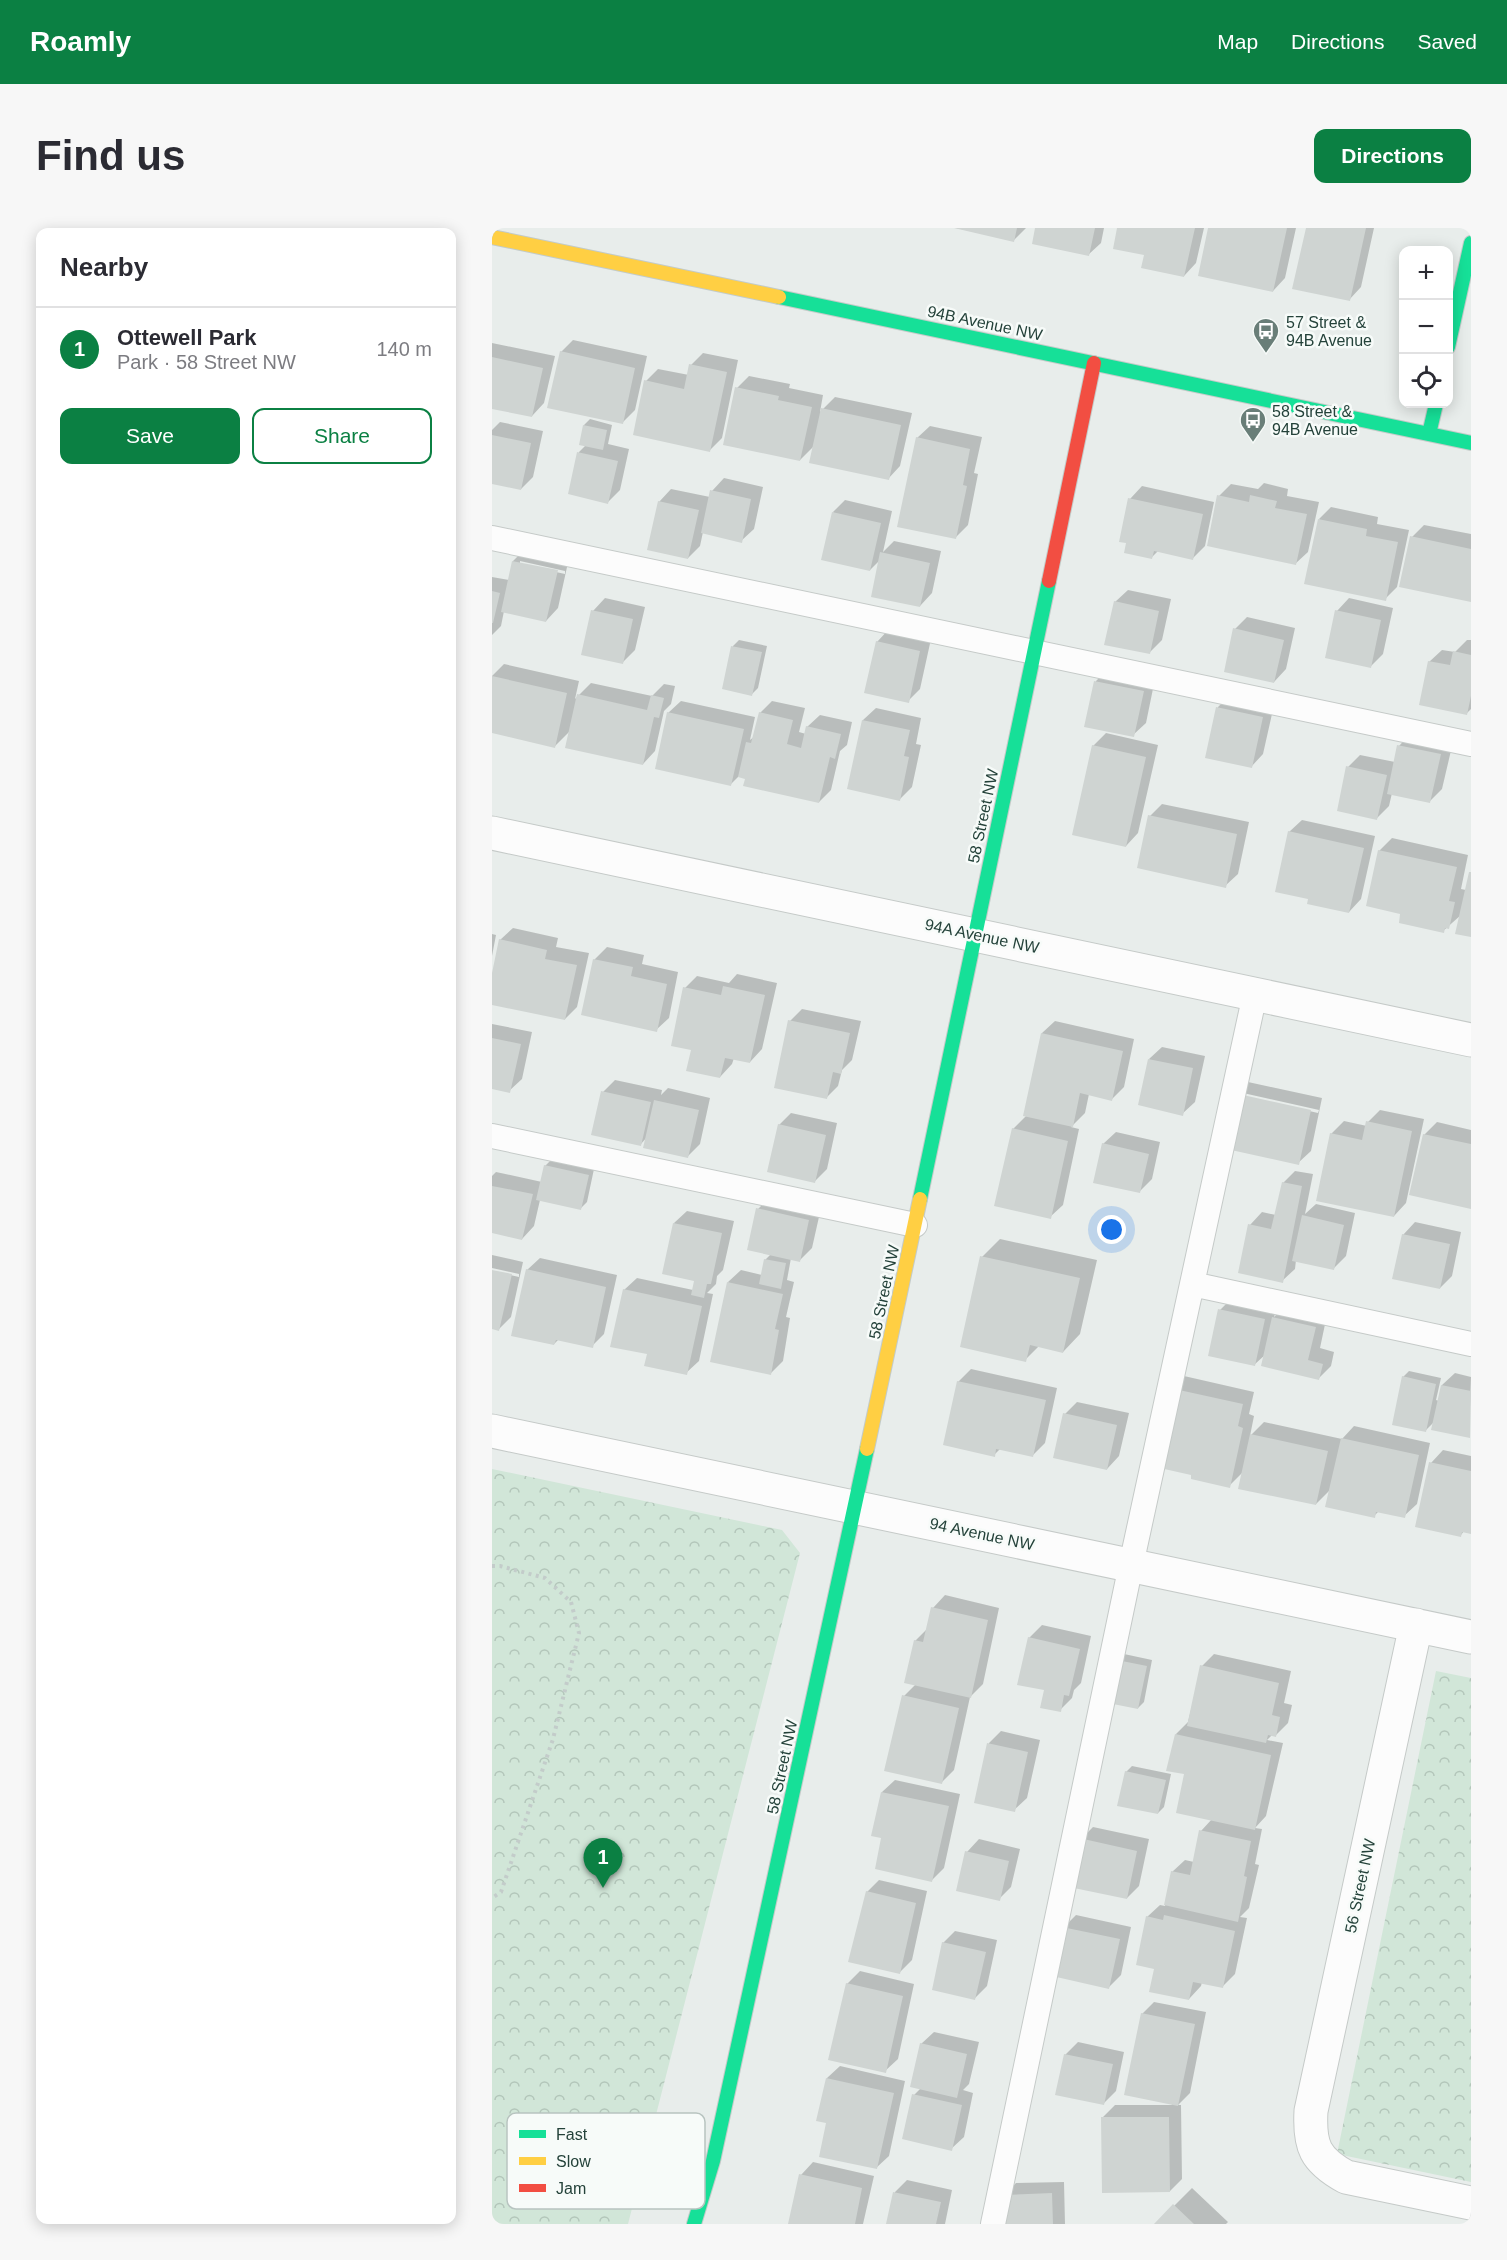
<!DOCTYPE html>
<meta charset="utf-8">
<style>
body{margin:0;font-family:Helvetica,sans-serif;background:#f7f7f7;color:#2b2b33}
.controls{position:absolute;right:18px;top:18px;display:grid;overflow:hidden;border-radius:12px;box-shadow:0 3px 15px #0003}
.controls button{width:54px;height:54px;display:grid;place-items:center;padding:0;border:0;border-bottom:2px solid #e1e1e2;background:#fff;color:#2b2b33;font:30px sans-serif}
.you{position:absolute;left:620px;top:1002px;width:21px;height:21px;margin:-15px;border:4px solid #fff;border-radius:50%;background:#1a73e8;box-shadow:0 0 0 9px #1a73e833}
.badge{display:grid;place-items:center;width:39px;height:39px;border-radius:50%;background:#0b8043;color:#fff;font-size:20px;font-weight:700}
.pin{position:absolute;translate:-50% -50px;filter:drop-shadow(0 2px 3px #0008)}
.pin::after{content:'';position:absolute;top:32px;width:21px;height:18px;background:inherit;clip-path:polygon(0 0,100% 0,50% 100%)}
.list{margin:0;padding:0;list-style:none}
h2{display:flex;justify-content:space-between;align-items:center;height:78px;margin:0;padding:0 24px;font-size:26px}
h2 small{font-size:20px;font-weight:400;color:#7c7c81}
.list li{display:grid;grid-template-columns:39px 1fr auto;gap:18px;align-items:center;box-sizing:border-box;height:84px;padding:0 24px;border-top:2px solid #e1e1e2}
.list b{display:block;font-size:22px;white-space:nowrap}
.list p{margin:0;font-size:20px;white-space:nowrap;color:#7c7c81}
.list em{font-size:20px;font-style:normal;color:#7c7c81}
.actions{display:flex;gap:12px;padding:18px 24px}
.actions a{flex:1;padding:14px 0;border:2px solid #0b8043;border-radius:12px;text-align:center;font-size:21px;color:#0b8043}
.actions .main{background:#0b8043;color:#fff}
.icon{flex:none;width:33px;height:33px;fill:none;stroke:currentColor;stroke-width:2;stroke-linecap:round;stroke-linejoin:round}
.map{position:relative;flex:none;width:979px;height:1996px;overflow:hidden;border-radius:12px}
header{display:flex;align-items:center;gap:36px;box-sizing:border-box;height:84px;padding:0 30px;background:#0b8043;color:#fff}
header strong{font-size:28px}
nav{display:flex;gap:33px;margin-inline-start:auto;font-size:21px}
.intro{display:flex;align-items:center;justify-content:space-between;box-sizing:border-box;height:144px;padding:0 36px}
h1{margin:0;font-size:42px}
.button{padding:15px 27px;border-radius:12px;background:#0b8043;color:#fff;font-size:21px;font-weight:700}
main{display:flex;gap:36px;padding:0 36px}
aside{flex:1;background:#fff;border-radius:12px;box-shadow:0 3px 15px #0003}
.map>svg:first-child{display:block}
.park{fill:url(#park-crowns)}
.shadow{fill:#0003;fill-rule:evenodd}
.building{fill:#cfd4d2}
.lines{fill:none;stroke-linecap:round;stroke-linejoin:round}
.lane-casing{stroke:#c5cac8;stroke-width:26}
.street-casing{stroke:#c5cac8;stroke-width:35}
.fast-casing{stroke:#c3cbc8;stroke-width:16}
.slow-casing{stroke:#c3cbc8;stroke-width:16}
.jam-casing{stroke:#c3cbc8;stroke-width:16}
.path{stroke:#c3ccca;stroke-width:4;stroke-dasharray:3 4.5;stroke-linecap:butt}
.lane{stroke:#fcfcfc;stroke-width:24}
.street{stroke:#fcfcfc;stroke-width:33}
.fast{stroke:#16e098;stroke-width:14}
.slow{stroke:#ffcf43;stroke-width:14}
.jam{stroke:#f24e42;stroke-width:14}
.labels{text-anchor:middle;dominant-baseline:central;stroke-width:5;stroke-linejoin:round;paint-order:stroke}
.poi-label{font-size:16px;fill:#24423a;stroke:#f7fbf9;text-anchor:start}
.street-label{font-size:16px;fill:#24423a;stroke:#f7fbf9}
.key{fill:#f7fbf9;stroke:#b8c4c0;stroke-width:1.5}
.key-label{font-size:16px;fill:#24423a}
</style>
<header>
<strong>Roamly</strong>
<nav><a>Map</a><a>Directions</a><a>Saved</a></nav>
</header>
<div class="intro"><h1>Find us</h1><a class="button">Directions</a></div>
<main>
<aside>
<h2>Nearby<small></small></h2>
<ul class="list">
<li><span class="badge">1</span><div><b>Ottewell Park</b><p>Park · 58 Street NW</p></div><em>140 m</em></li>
</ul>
<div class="actions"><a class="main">Save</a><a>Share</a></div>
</aside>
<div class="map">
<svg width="979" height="1996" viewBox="0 0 979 1996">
<defs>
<pattern id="park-crowns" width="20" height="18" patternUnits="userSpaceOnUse" patternTransform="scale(1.5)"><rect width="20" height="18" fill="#d1e6d8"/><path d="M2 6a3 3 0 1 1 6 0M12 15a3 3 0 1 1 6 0" fill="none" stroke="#b3c6ba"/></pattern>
</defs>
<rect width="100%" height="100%" fill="#e8edeb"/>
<path class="park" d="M0,1241L290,1302L308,1325L136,1996H0Z
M944,1443L979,1450V1954L845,1926Z"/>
<path class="shadow" d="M464,0H534L522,12Z
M545,0H612L609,15L596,27Z
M627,0H712L704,35L692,48L653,26Z
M718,0H804L793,50L781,63Z
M815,0H882L869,59L857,72Z
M81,112L155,128L143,182L131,194L69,124Z
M0,115L63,128L52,175L40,188L0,179Z
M211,125L246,132L230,210L218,222L154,153L166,141L197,147L199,137Z
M257,148L298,156L297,160L331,167L328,184L343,169L420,185L408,238L396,251L323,217L308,232L245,160Z
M98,191L120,197L116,216L137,221L128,262L116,274L78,265L87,224L94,217L92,197Z
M8,194L51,203L41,249L29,261L0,255V202Z
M438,198L490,209L482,245L486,246L476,297L463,310L425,210Z
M232,250L271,259L262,301L249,313L211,304L208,318L196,330L167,274L179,261L218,269L220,263Z
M772,255L796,261L795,268L827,274L816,324L803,336L727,268L739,256L766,261Z
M650,258L722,274L713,318L701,330L667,322L660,329L638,271Z
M353,272L400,283L391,324L402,313L449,323L440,365L428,378L389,331L378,342L341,284Z
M839,279L886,289L885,296L917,302L905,359L893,371L827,291Z
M932,297L979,306V373L920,309Z
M33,321L77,330L66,380L54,393L12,383L9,398L0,407V349L17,352L21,333ZM28,333L73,343V346L28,336Z
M636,362L679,371L670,412L657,425L623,374Z
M113,370L153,379L143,422L131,434L101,383Z
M857,370L901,380L891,426L879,438L845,383Z
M755,389L803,400L794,441L782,454L743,401Z
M397,401L439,411L428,461L416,473L385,414Z
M247,412L275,418L266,460L260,466L232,460L241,418Z
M975,412H979V481L975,485L937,434L950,422L963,424Z
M12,436L87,453L83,471L99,455L160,468L172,456L183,458L179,476L172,483L163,523L151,536L78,503L63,518L0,504V448Z
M616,441L663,451L654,495L641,507L594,497L604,453Z
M738,467L782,477L771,526L759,539L715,529L726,479Z
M189,473L263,489L258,512L263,508L268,485L280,473L313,480L307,504L314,506L315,499L328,487L360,494L355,517L348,523L339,562L327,574L247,548L239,556L176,485Z
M384,480L429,490L424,516L429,517L420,559L408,571L357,560L371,492Z
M614,505L666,517L646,605L634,618L601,518Z
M919,505L961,514L950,561L938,573L900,565L897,578L885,590L856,539L868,527L903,534L907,518Z
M670,576L757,594L746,646L733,658L658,588Z
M810,592L883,608L869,671L857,684L818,670L797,604Z
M900,610L976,627L969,661L974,662L979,644V708L969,687L951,703L910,685L887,623Z
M21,700L66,710L64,719L97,725L85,779L73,791L0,775V752L8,712Z
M0,706L4,707L0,728Z
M115,719L152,727L150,736L186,744L177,790L164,802L102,732Z
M245,746L285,755L270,821L258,834L242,830L240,836L228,849L200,821L193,760L205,748L237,755Z
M310,781L369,793L360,832L350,842L346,858L334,870L298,793Z
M563,793L642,811L632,859L620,871L597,866L593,885L579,899L587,901L571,977L558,989L521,901L535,887L550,805Z
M0,796L40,804L30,851L17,863L0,860Z
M670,819L713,828L703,874L690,886L657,831Z
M123,852L170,862L169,867L176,860L218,870L208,916L195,929L155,909L149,916L111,864Z
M756,854L830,870L819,923L806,935L732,919L744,866ZM751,865L827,882L826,885L751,868Z
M888,882L932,891L914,975L902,988L839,906L852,893L875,898L876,894Z
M299,885L345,895L335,941L322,954L287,897Z
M945,894L979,902V979L932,907Z
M624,904L668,914L660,951L648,963L611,916Z
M59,932L102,941L95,974L89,980L48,972L42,998L30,1011L0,1004V948L4,944L50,954L53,938Z
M803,943L821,946L813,986L824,976L863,985L854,1028L842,1040L804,1032L803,1041L790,1053L758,997L770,984L784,987L791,955Z
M278,969L329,980L320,1020L308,1032L299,1030L295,1052L302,1054L294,1089L298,1090L291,1133L279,1145L236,1054L249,1042L270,1047L273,1032L279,1026L266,981Z
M195,983L242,993L231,1042L225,1048L224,1056L215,1065L221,1066L207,1133L194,1145L156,1125L132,1062L145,1050L201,1062L203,1052L182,995Z
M923,994L969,1004L960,1048L948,1060L911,1007Z
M508,1011L605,1032L588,1106L571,1124L547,1118L533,1132L490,1029Z
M0,1027L31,1034L19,1089L7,1101L0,1100V1043L27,1049V1046L0,1040Z
M48,1030L125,1047L112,1106L100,1118L67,1111L62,1116L35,1042Z
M740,1070L785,1079L782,1089L794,1078L835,1087L828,1120L842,1124L839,1138L827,1150L774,1126L762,1137L728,1082Z
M479,1141L565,1160L553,1215L541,1227L509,1220L502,1227L466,1154Z
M917,1143L949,1150L944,1172L947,1173L950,1157L963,1145L979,1149L977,1209L943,1193L933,1203L911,1149Z
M692,1148L762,1164L757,1186L762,1188L758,1208L772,1194L850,1211L862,1198L938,1215L925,1276L912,1288L887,1283L882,1288L839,1261L824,1276L751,1244L737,1258L701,1246L660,1237Z
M585,1174L637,1185L627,1228L615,1241L573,1186Z
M951,1222L979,1228V1305L972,1303L969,1307L939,1235Z
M453,1367L507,1380L491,1456L478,1469L462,1542L450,1554L412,1468L424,1456L423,1413L436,1400L441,1380Z
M550,1397L599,1408L589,1455L582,1462L580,1470L568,1482L554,1461L537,1410Z
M632,1426L660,1432L652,1474L646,1480L618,1474Z
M722,1426L799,1443L792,1475L800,1477L796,1495L784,1507H780L775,1512L791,1515L774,1588L763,1600L770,1601L763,1636L767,1637L757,1680L748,1689L755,1690L743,1746L731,1758L710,1754L709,1758L697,1771L655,1689L668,1677L673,1678L680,1644L693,1632L702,1634L709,1603L720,1591L694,1545L684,1506L696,1494L710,1438Z
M509,1503L548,1512L535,1570L522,1582L484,1574L497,1515Z
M640,1538L679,1546L672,1579L666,1585L634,1544Z
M403,1552L468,1566L452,1640L440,1652L391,1609L390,1564Z
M601,1599L657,1611L647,1658L635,1670L589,1611Z
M487,1611L528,1621L519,1659L507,1671L475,1624Z
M387,1652L435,1663L420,1732L408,1744L375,1664Z
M584,1687L639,1699L629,1747L617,1759L572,1699Z
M463,1703L505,1712L495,1758L483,1770L451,1715Z
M368,1743L422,1756L406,1831L393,1843L355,1756Z
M662,1774L714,1784L698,1865L686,1877H689L690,1951L678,1963L611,1889L623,1877H680L650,1786Z
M442,1804L487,1814L477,1856L471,1862L481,1865L472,1909L459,1921L422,1867L429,1860V1816Z
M586,1814L632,1824L624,1863L611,1876L573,1827Z
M348,1838L413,1853L397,1928L384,1940L336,1894L335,1850Z
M321,1934L382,1948L371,1996H298L309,1947Z
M415,1952L460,1962L453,1996H396L403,1964Z
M572,1954L573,1996H513L512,1967L524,1955Z
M700,1960L736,1994L734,1996H664Z"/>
<path class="building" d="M462,0H525L522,14Z
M543,0H603L597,28L540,16Z
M625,0H703L692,49L649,40L652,27L621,21Z
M716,0H795L781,64L706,48Z
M814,0H874L858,73L800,61Z
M68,123L143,140L131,196L55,180Z
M0,129L51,140L40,189L0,181Z
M197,136L235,144L218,224L141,207L152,152L192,161Z
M243,159L287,168L286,172L320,179L308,233L231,217Z
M329,180L409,197L397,252L317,235Z
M91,197L115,202L111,222L87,217Z
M0,207L39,215L29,262L0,256Z
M424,209L478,221L471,257L475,258L464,311L405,299Z
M85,224L126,233L116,276L76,266Z
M218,262L259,271L250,315L209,305Z
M725,267L757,274L758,267L785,273L783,280L815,286L804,337L715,318Z
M636,270L711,286L701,332L662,323L660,331L632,325L634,315L627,314Z
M166,273L207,282L196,331L155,322Z
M340,284L389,295L378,343L329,332Z
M826,291L875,301L874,308L906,314L894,373L812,356Z
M918,308L979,321V374L907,359Z
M388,324L438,335L428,379L379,369Z
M20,333L66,342L54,394L9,384Z
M0,363L8,365L1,395H0Z
M622,373L667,383L658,426L612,417Z
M99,382L141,391L131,436L89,427Z
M843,382L889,392L879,440L833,430Z
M741,400L792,412L782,455L732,444Z
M384,413L428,423L417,475L372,465Z
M239,418L270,424L260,468L230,461Z
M961,423L979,427V468L975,487L927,477L936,433L958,437Z
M0,448L75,465L63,520L0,505Z
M602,453L652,463L642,509L592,499Z
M85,466L155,482L159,467L172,470L167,490L162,489L151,537L73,520Z
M724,479L771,489L760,540L713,530Z
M175,484L252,501L239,558L163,541Z
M267,484L301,492L295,516L309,520L314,498L349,506L343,531L338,529L327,575L251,558L253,551L246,549L254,514L259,515Z
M370,492L418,502L412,528L417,529L408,573L355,561Z
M600,517L654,529L634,619L580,607Z
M905,517L949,526L938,575L895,566Z
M854,538L895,547L885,592L845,583Z
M656,587L745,606L734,660L645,640Z
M796,603L872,620L857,685L815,676L816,671L783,664Z
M886,622L965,639L957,673L963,674L957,701L953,700L952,705L907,695L908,686L874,678Z
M977,644H979V709L963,706Z
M7,711L55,722L53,731L85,737L73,792L0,777V745Z
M101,731L141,739L139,748L175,756L165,804L89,787Z
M231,758L273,767L258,835L233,830L228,850L194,843L199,822L179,818L191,759L229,767Z
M296,792L358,805L349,846L341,844L335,871L282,860Z
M549,805L631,823L620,873L588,865L581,899L531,888Z
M0,810L29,816L18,865L0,861Z
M656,831L701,840L691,888L646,877Z
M109,863L159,874L149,918L99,907Z
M742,865L819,882L807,937L730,920Z
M162,872L207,882L196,930L151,920Z
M874,893L920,903L902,989L824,973L838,905L870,912Z
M286,896L334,907L323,955L275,944Z
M520,900L576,913L559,991L502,978Z
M931,906L979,916V981L917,967Z
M610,915L657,926L648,965L601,955Z
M52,937L97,947L89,982L44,972Z
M790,954L810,958L791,1055L746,1045L756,996L779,1001Z
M0,958L41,966L30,1012L0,1005Z
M264,980L317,992L308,1034L255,1022Z
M810,987L852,997L842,1042L800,1033Z
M181,995L230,1005L219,1056H215L212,1070L199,1067L202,1053L170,1046Z
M910,1006L958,1016L948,1061L900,1051Z
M488,1028L588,1050L571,1125L538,1117L534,1134L468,1119Z
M272,1031L294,1035L289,1061L267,1056Z
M34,1041L114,1059L101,1120L64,1112L62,1117L19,1108Z
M0,1042L20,1046L7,1103L0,1101Z
M235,1054L291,1066L283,1101L287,1102L279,1147L218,1134Z
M131,1061L210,1078L195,1147L152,1138L155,1126L118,1119Z
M726,1081L773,1091L763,1138L716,1128Z
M780,1089L824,1099L816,1132L831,1136L827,1152L769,1138Z
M910,1148L944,1156L934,1204L900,1197Z
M465,1153L554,1172L541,1229L504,1221L503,1229L451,1217Z
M949,1157L979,1163L978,1210L939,1202Z
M678,1160L751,1176L746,1198L751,1200L738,1260L699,1251V1247L659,1238Z
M571,1185L625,1197L615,1242L561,1230Z
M758,1206L836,1223L824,1277L746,1261Z
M849,1210L927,1227L913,1290L884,1284L883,1290L833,1279Z
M937,1234L979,1243V1306L970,1304L969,1309L923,1299Z
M439,1379L496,1392L479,1470L412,1455L422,1412L431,1414Z
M536,1409L588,1421L577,1468L572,1467L569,1484L548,1480L552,1462L525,1457Z
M625,1432L655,1438L646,1481L616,1475Z
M708,1437L787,1455L780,1487L788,1489L784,1509L776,1507L774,1515L695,1498Z
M410,1467L467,1480L450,1556L392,1543Z
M683,1506L779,1527L763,1602L684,1585L692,1546L674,1543Z
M495,1515L536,1524L523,1584L482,1575Z
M633,1543L674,1552L666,1586L625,1578Z
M389,1564L457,1578L440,1654L383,1641L389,1610L379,1608Z
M707,1602L759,1613L752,1648L755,1649L746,1694L672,1677L679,1643L698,1647Z
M587,1610L645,1623L635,1671L577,1659Z
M473,1623L517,1633L508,1673L464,1663Z
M374,1663L424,1675L408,1746L356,1734Z
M672,1687L743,1703L731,1760L701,1754L697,1772L657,1764L662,1741L644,1737L654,1688L671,1692Z
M570,1699L628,1711L617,1761L560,1748Z
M450,1714L494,1724L483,1772L440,1762Z
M354,1755L411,1768L394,1845L336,1832Z
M649,1785L703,1796L686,1878L632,1867Z
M428,1815L475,1826L465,1870L418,1859Z
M572,1826L621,1836L612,1877L563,1867Z
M334,1850L402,1865L385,1941L327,1929L334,1895L324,1893Z
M420,1866L470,1877L460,1923L410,1911Z
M609,1889H677L678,1964L610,1965Z
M307,1946L370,1960L363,1996H296Z
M401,1964L449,1974L444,1996H394Z
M560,1965L561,1996H512L511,1967Z
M681,1976L702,1996H662Z"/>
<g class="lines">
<g class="lane-casing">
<path id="lane" d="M0,310L979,516
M0,908L423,997
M700,1056L979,1116
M501,1996L639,1337L763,766"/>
</g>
<g class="street-casing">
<path id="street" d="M0,605L979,812
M0,1203L979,1409
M924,1397L819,1883C817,1918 823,1932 854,1949L979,1975"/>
</g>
<g class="fast-casing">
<path id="fast" d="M287,69L979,215
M956,119L979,15
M937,206L944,176
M428,971L557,353
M202,1996L221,1933L375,1221"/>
</g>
<g class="slow-casing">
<path id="slow" d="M0,9L287,69
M375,1221L428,971"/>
</g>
<g class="jam-casing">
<path id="jam" d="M557,353L602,135"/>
</g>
<path class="path" d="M0,1338H8L53,1350L79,1374L87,1405L61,1511L9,1664L0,1670"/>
<use href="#lane" class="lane"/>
<use href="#street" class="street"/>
<use href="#fast" class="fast"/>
<use href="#slow" class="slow"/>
<use href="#jam" class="jam"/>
</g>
<defs>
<g id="bus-pin" transform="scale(1.35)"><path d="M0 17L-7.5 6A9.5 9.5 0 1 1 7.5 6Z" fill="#697e78" stroke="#f7fbf9"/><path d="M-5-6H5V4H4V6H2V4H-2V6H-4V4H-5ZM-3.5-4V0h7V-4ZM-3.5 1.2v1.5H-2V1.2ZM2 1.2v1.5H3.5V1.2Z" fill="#fff"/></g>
</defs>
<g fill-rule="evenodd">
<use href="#bus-pin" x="774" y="103"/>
<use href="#bus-pin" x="761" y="192"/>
</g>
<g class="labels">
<g class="poi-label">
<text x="794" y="94">57 Street &amp;<tspan x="794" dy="18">94B Avenue</tspan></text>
<text x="780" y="183">58 Street &amp;<tspan x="780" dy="18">94B Avenue</tspan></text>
</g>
<g class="street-label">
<text transform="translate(493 95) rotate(12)">94B Avenue NW</text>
<text transform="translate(491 588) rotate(-78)">58 Street NW</text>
<text transform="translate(490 708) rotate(12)">94A Avenue NW</text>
<text transform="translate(392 1064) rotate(-78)">58 Street NW</text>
<text transform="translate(490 1306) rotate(12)">94 Avenue NW</text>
<text transform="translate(290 1539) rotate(-78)">58 Street NW</text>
<text transform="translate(868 1658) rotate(-78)">56 Street NW</text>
</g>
</g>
<rect x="15" y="1885" width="198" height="96" rx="9" class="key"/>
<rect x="27" y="1902" width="27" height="8" fill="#16e098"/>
<rect x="27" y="1929" width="27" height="8" fill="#ffcf43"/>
<rect x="27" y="1956" width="27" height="8" fill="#f24e42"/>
<g class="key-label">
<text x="64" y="1912">Fast</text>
<text x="64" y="1939">Slow</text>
<text x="64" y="1966">Jam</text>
</g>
</svg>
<div class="controls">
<button>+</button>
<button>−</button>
<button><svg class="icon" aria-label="locate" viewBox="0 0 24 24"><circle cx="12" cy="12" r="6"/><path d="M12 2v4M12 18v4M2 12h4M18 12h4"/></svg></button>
</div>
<div class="you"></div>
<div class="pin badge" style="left:111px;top:1660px">1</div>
</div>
</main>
